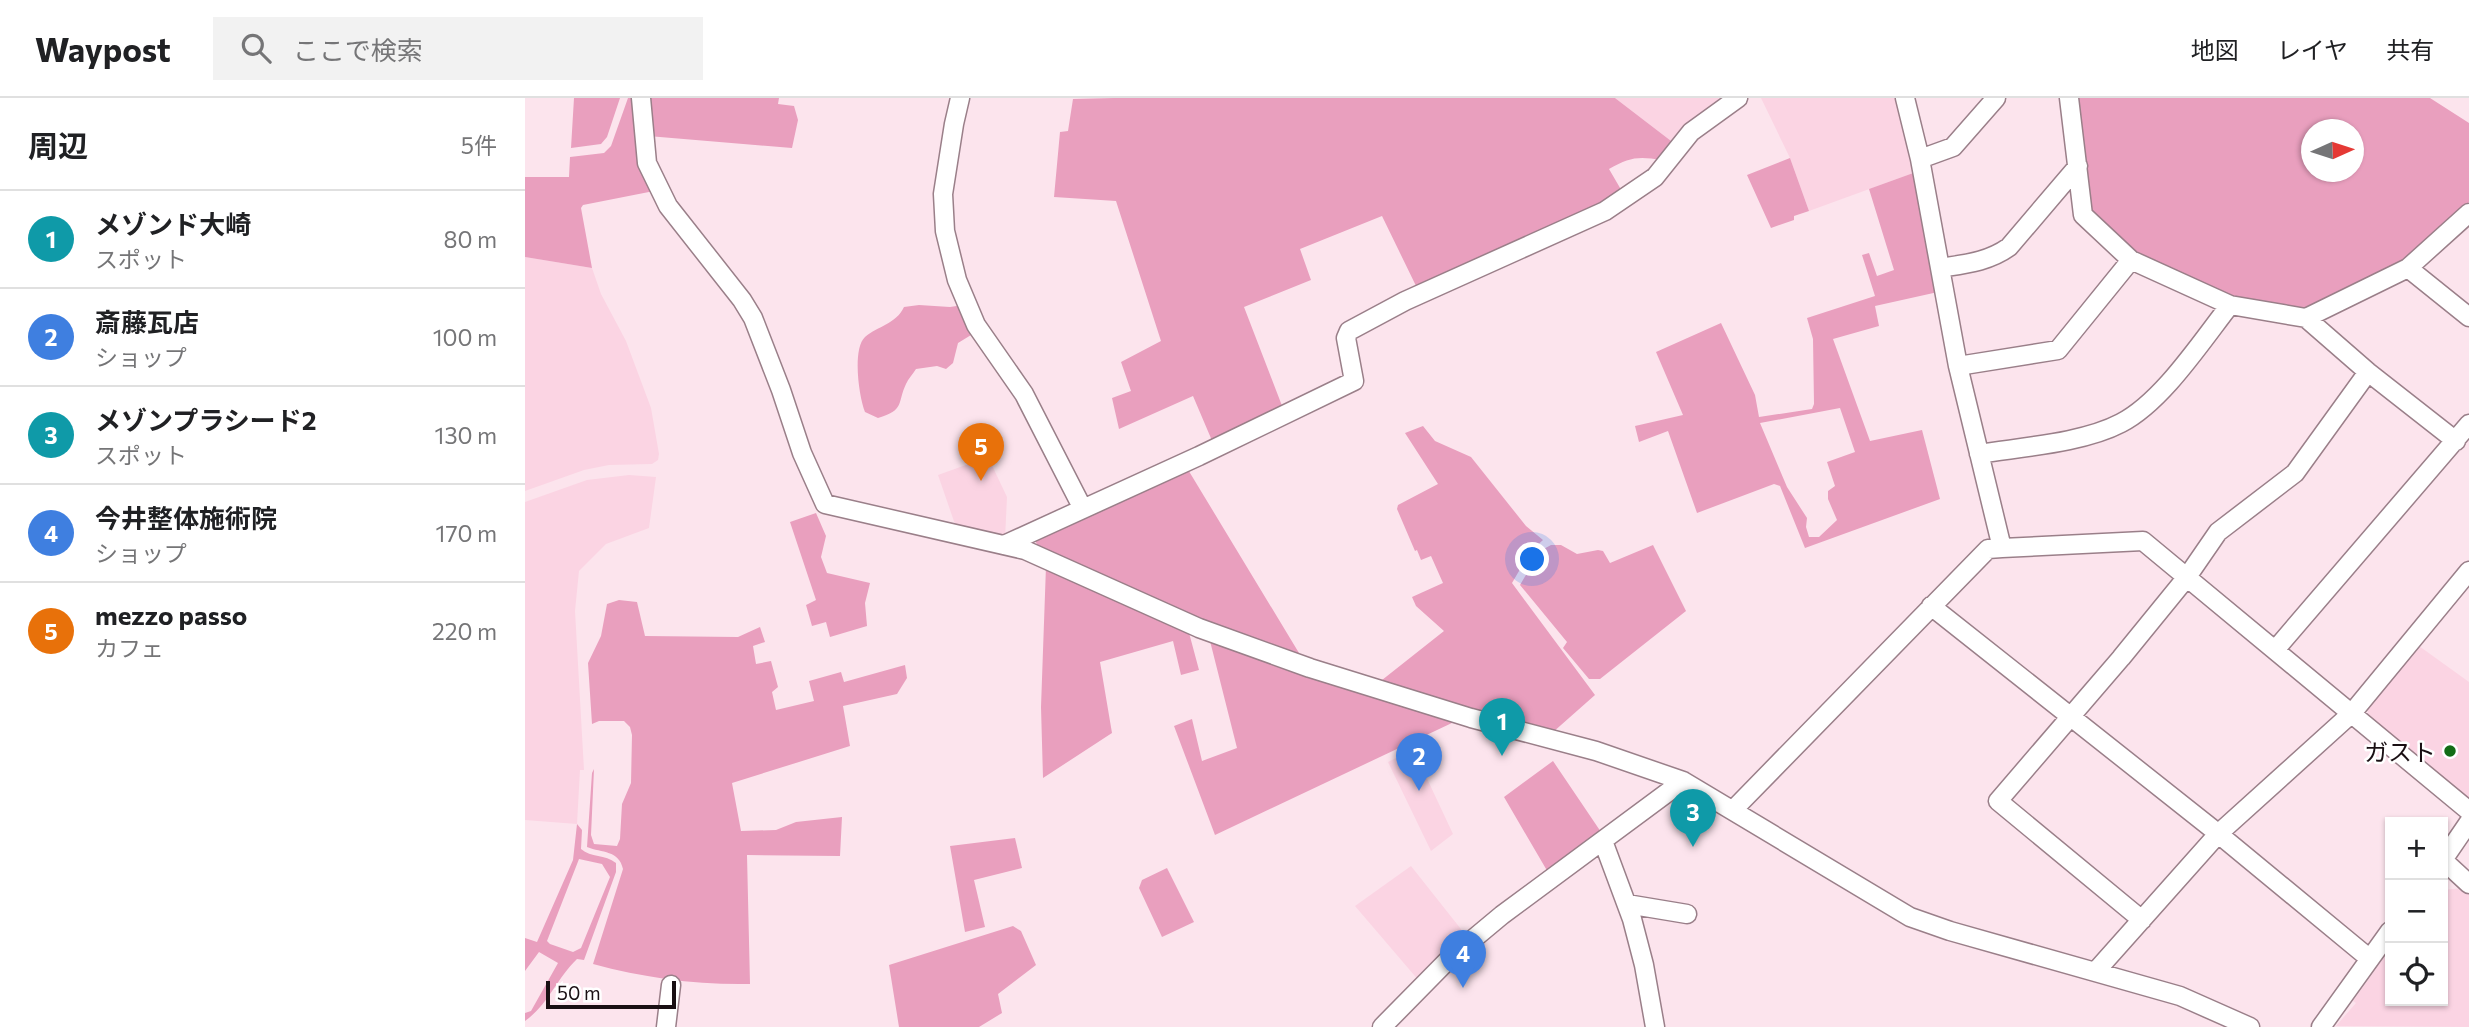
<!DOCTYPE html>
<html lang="ja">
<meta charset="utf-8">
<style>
body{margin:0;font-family:Commissioner,"Noto Sans JP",sans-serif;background:#f2f2f2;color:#202124}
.controls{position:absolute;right:21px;bottom:21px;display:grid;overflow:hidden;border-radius:0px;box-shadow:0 2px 5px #0004}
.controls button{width:63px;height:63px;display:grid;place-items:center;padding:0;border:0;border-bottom:2px solid #e0e0e0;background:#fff;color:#202124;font:35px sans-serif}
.compass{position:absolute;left:1776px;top:21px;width:63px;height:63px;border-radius:50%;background:#fff;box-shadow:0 2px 5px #0004;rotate:87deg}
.scale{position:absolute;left:21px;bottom:18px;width:130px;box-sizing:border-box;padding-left:7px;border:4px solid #190f13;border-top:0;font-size:19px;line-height:24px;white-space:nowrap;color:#190f13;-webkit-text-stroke:5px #fff;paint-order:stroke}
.you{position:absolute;left:1008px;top:462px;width:24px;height:24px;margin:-18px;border:5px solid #fff;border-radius:50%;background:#1a73e8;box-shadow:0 0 0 10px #1a73e833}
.badge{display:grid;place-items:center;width:46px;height:46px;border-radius:50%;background:#7c3aed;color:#fff;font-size:23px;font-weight:700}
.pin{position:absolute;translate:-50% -58px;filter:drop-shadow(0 2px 4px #0008)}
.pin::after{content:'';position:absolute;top:37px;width:24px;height:21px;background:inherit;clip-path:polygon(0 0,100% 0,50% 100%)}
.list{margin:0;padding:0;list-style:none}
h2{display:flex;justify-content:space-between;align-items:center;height:91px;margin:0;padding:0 28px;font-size:30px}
h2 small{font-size:23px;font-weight:400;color:#757577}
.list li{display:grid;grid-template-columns:46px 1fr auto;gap:21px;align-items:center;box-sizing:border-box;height:98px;padding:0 28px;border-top:2px solid #e0e0e0}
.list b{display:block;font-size:26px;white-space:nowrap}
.list p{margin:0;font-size:23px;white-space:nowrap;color:#757577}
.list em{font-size:23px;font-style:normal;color:#757577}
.icon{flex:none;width:38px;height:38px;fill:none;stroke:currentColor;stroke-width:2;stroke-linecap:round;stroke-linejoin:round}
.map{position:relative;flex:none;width:1944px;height:929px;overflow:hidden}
header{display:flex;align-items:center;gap:42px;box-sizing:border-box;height:98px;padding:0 35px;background:#fff;border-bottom:2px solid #e0e0e0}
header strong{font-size:33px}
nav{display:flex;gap:38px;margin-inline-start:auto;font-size:24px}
.search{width:490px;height:63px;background:#f2f2f2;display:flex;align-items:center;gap:18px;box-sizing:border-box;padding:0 24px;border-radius:0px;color:#757577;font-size:26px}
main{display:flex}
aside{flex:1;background:#fff}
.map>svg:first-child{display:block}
.built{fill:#fbd4e3}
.green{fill:#e99fbe;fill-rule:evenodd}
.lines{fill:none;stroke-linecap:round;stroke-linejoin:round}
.minor-casing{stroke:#9a7f89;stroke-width:21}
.minor{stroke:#fff;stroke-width:18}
.poi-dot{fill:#136c16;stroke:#fff;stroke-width:2.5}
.labels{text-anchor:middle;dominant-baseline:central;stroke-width:5;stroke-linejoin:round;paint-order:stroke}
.poi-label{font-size:24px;fill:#190f13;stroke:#fff;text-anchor:end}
</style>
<header>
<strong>Waypost</strong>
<div class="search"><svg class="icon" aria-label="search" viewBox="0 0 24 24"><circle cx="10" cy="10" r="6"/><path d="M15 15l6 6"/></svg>ここで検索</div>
<nav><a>地図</a><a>レイヤ</a><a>共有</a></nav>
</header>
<main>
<aside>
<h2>周辺<small>5件</small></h2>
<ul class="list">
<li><span class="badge" style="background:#0f9aa8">1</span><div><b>メゾンド大崎</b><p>スポット</p></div><em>80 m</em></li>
<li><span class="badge" style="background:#3f7fe0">2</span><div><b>斎藤瓦店</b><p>ショップ</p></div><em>100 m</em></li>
<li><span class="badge" style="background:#0f9aa8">3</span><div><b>メゾンプラシード2</b><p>スポット</p></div><em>130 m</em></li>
<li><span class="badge" style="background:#3f7fe0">4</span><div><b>今井整体施術院</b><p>ショップ</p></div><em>170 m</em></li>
<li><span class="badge" style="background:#e8710a">5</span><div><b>mezzo passo</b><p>カフェ</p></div><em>220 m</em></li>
</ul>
</aside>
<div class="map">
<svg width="1944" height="929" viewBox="0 0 1944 929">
<rect width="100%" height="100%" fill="#fce4ed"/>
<path class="built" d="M1090,0H1205L1150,46Z
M1236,0H1374L1391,74L1284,113L1265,60Z
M0,159L67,170L76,196L101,243L126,310L134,356L133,362L127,366L84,367L59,372L0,393Z
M463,359L482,399L480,441L432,432L413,377Z
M104,377L131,379L124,430L81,446L54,473L50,513L59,672H55L52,726L0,722V404L62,382Z
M1894,548L1944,584V703L1843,618V611Z
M883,654L885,657L890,655L928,736L906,753L863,664Z
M886,768L943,840L895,884L830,808Z
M1938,790L1944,797V929L1811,928L1831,905L1828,903L1865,851V903H1918V792Z"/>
<path class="green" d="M49,0H95L82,39L76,46L46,50Z
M103,0H111L129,93L58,107L56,110L67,170L0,159V79H44L45,59L79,55L86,48Z
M121,0H254L253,6L269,8L273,22L267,50L123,38Z
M589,0H1090L1150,46L1137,62C1113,58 1105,59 1084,71L1098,95L893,192L857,118L775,151L786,182L719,209L759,313L688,345L668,298L594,331L587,300L606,293L596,264L636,243L591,103L529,99L535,34L543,33L548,1Z
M1553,0H1905L1944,25V104L1872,167L1776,212L1706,198L1610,156L1566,112ZM1786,32H1828V74H1786Z
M1265,60L1284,113L1269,118V122L1246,130L1222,77Z
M1391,74L1413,194L1350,208L1354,228L1308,241L1345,343L1397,332L1415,401L1280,450L1255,388L1249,386L1172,415L1143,333L1114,344L1110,328L1158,317L1131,254L1196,225L1230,297L1234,319L1287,311L1289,306L1288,241L1282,220L1350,198L1337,157L1344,155L1352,178L1369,172L1344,91ZM1315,310L1330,354L1302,364L1310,388L1303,393V401L1312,422L1294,439H1284L1281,429L1282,420L1262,389L1235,325Z
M394,207L425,209L438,207L451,234L433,245L428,265L421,271L412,268L391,271C388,276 383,281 381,286C372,305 380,312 353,320L340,314C334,299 327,251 340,239C353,228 371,226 379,209Z
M898,328L910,343L946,359L1001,428L1018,442L1005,454L987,485L1070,597L1027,635L852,586L919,533L891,508L887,499L918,485L906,458L896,462L892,452L890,453L872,411L873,407L913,386L880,335Z
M662,370L774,555H761L687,528L514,451L510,442Z
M291,415L301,438L296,459L302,475L345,485L340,505L342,528L305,539L301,524L287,528L281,507L291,502L265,424Z
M1026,447H1036L1052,456L1073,452L1078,453L1085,465L1128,447L1161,513L1075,581H1064L1038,550L1042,544L995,487L1015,453Z
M521,468L663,531L674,572L656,577L648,543L575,564L587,635L518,680L516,609Z
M94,502L112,504L120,538L213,539L235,529L240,544L228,548L231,566L246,563L253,589L247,594L251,612L289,603L284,583L316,574L319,584L380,567L382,580L372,596L318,608L325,648L207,685L216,733L251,732L271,724L317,719L315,758L222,757L225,886C171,887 120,880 68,866L98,771C94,752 77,755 62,749L67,675L69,671L66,737L69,746L92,748L95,741L97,706L106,685L107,637L105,629L99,623H74L67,626L63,565L76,538L82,506Z
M684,539L929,624L690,737L649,628L667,621L677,663L712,650Z
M1028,663L1078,737L1024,776L979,699Z
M52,726L57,732L56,751C66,760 80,756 91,765V774L59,862L52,861C32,880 23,907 0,923V915L6,913L33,865L14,854L0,873V840L12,844L48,762ZM54,761L77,766L85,779L56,850L48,854L25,846L22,843Z
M490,740L497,770L449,782L460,829L440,834L425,748Z
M642,770L669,824L637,839L614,790L617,782Z
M488,828L496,833L511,867L473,896L477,915L454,929H374L364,867Z"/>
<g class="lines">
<g class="minor-casing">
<path id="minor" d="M116,0L122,65L143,108L217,202L228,220L256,292L277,355L300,406L500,452L674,530L785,570L946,620L1071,653L1158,683L1385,819L1425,833L1655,898L1725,929
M435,0L429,26L418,96L420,133L432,182L451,227L499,296L558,411
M1544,0L1558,117L1606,162L1705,207L1781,220L1883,170L1944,115
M1395,61L1428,49L1471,0
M1415,170C1440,166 1463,164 1484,149L1553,68
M1883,170L1944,219
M1781,220L1843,274L1931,343
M1433,268L1533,252L1606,162
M1454,356C1497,349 1558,345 1596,325C1637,304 1676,244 1705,207
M479,447L674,358L829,283L821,240L824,233L880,203L1080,113L1130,79L1166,34L1213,0
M1477,450L1618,443L1944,713
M1406,508L1685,729L1845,861
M1750,552L1944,326
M1208,712L1463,451L1477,450L1433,268L1395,61L1380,0
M1078,743L1107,821L1119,867L1130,929
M1918,762L1944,724
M1918,762L1944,786
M1102,806L1162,816
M1617,822L1473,703L1596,560L1662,479L1693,434L1770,375L1843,274
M1571,873L1693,736L1827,615L1944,473
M141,929L146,887
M857,929L923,862L977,817L1158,683
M1796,929L1865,833"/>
</g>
<use href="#minor" class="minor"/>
</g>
<circle class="poi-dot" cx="1925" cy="653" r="7"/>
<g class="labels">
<g class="poi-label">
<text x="1911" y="653">ガスト</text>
</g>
</g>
</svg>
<div class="controls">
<button>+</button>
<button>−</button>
<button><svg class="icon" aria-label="locate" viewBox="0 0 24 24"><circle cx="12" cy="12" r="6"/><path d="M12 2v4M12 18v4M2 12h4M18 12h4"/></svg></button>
</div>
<svg class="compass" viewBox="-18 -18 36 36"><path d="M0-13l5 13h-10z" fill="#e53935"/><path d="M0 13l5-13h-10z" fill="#757577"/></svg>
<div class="scale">50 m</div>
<div class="you"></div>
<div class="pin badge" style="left:977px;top:658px;background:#0f9aa8">1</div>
<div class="pin badge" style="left:894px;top:693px;background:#3f7fe0">2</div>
<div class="pin badge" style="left:1168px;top:749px;background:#0f9aa8">3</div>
<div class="pin badge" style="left:938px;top:890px;background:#3f7fe0">4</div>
<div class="pin badge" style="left:456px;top:383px;background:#e8710a">5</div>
</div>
</main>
